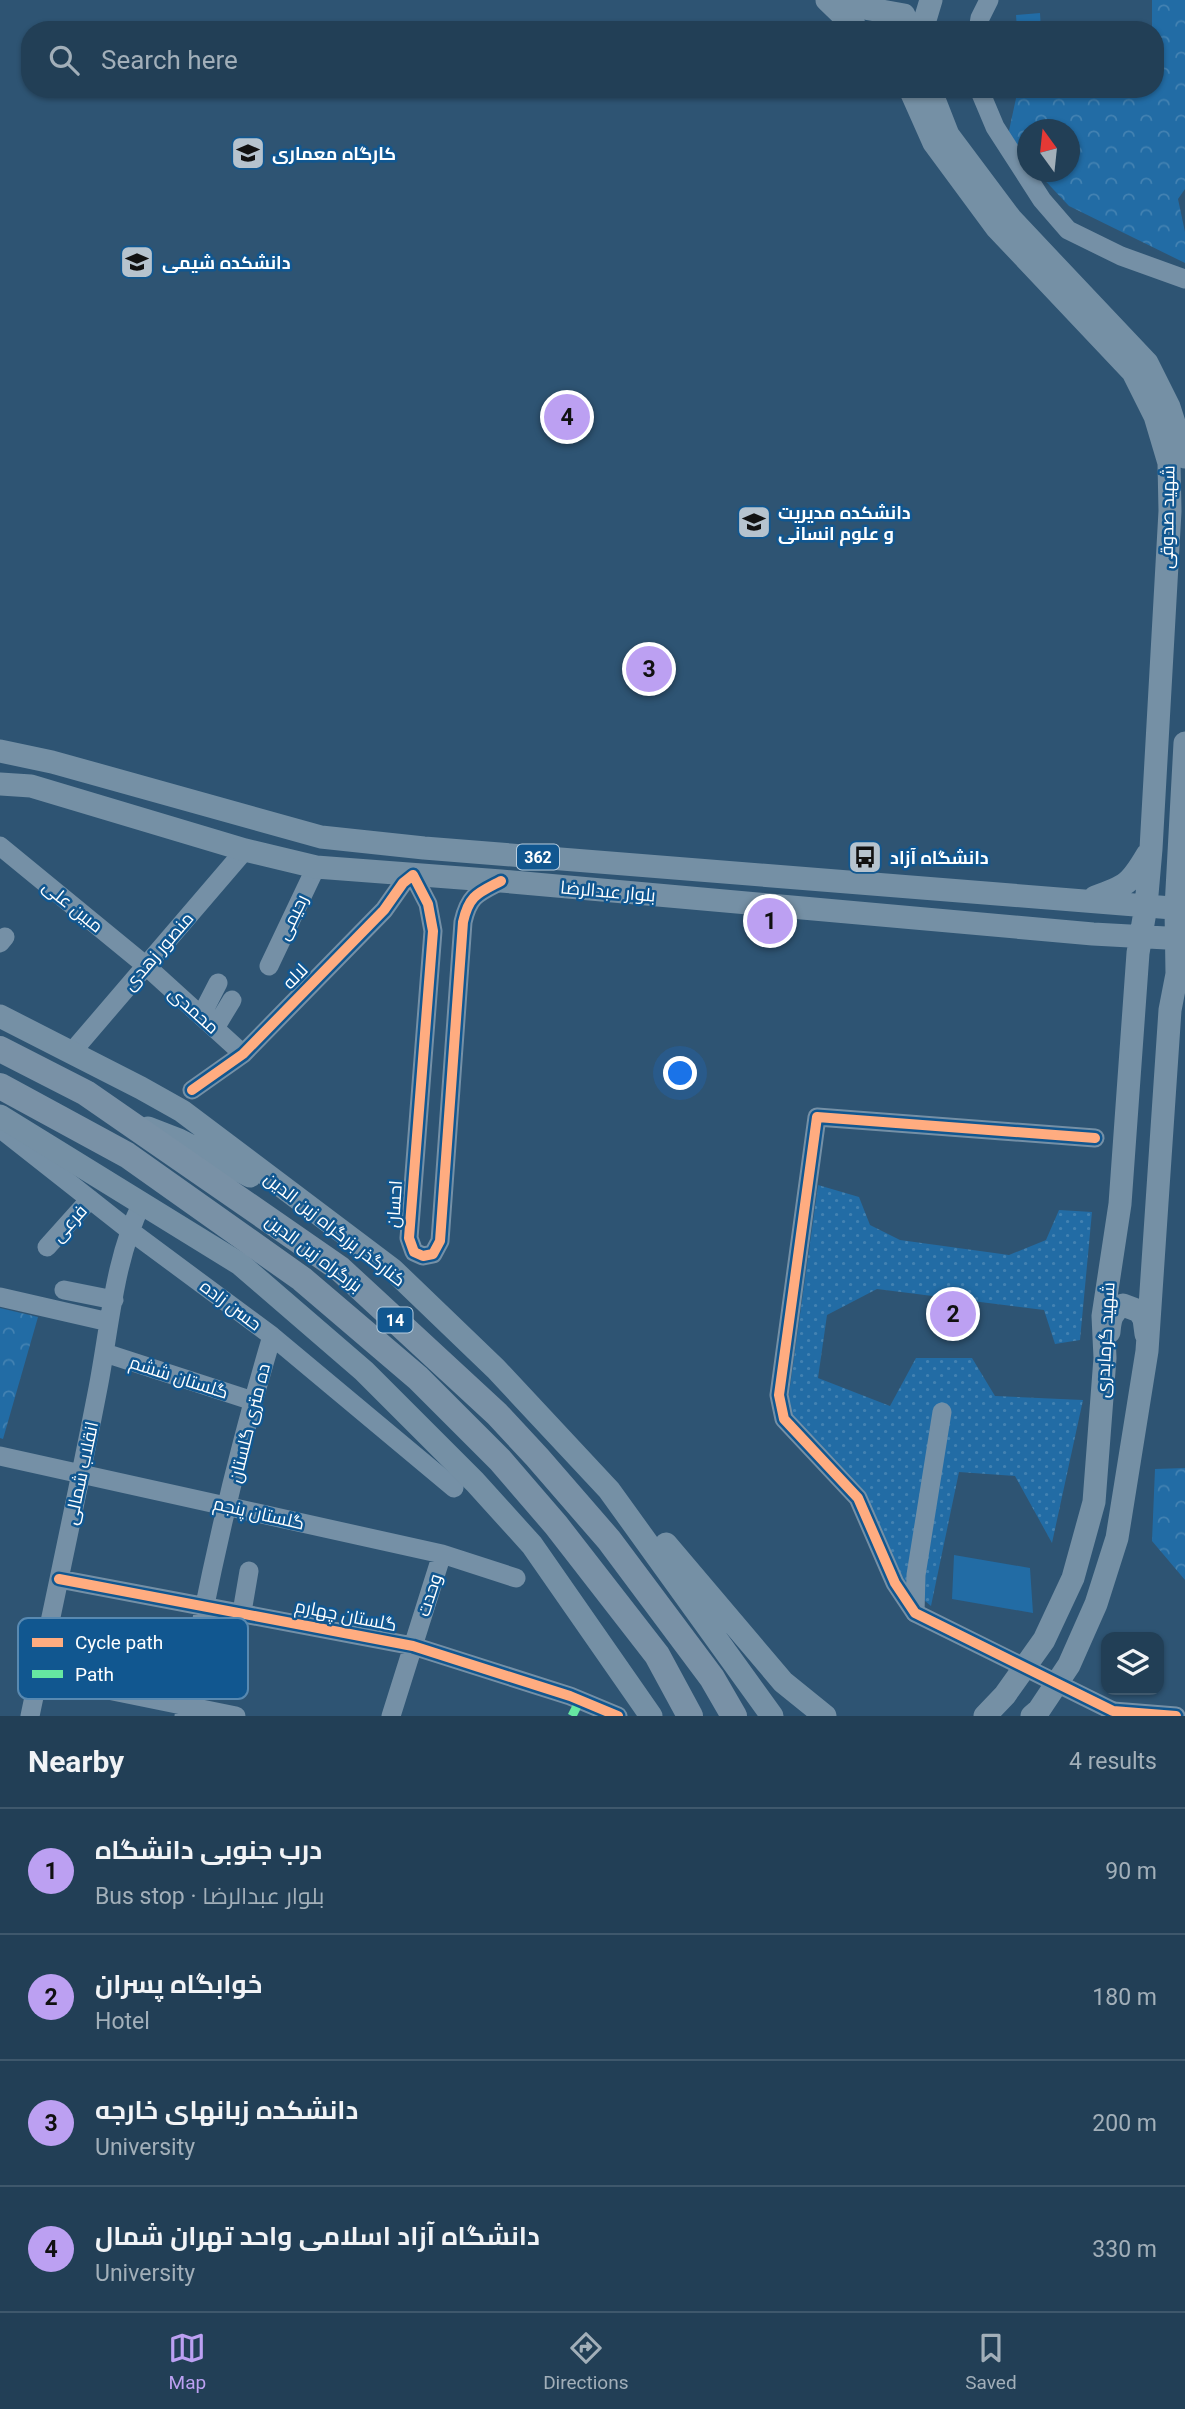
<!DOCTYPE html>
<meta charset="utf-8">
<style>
body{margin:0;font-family:Roboto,Cairo,sans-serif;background:#2a465c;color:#f1f3f6}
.controls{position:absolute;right:21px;bottom:21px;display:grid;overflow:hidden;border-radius:14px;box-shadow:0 2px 5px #0004}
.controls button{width:63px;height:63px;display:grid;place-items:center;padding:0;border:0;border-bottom:2px solid #3f586c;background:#223f56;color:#f1f3f6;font:35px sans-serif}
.compass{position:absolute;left:1017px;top:119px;width:63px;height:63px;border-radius:50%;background:#223f56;box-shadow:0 2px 5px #0004;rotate:345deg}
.you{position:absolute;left:681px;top:1074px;width:24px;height:24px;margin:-18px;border:5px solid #fff;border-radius:50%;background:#1a73e8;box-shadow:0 0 0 10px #1a73e833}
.badge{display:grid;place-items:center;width:46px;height:46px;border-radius:50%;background:#bca0f2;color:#111;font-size:23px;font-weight:700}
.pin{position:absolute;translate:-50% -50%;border:4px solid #fff;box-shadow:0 2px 7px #0006}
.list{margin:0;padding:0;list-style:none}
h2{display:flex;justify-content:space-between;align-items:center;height:91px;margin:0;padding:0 28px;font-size:30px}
h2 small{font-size:23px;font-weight:400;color:#a2afb9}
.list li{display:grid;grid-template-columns:46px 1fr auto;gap:21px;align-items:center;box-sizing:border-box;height:126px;padding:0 28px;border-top:2px solid #3f586c}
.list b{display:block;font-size:26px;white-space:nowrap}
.list p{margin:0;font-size:23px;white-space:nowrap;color:#a2afb9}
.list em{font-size:23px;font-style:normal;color:#a2afb9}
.icon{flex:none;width:38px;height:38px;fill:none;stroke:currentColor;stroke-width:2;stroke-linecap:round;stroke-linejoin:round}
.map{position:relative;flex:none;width:1185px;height:1716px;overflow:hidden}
.search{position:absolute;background:#223f56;box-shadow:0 2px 5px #0004;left:21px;right:21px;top:21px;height:77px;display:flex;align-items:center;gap:18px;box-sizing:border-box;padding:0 24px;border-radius:28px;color:#a2afb9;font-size:26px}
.sheet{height:595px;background:#223f56}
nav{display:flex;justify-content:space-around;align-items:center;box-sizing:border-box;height:98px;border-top:2px solid #3f586c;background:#223f56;font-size:19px;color:#a2afb9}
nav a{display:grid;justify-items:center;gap:4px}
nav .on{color:#bca0f2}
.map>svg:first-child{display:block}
.grass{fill:url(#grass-dots)}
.forest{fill:url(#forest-crowns)}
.pitch{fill:#226ca5}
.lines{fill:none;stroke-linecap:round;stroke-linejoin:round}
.minor{stroke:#7590a6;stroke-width:19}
.major{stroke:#7590a5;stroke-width:23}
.highway{stroke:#7991a6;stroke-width:26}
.minor-bridge{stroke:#7590a6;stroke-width:19}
.quiet{stroke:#66e7a1;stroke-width:9;stroke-dasharray:18 9;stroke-linecap:butt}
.cycleway-casing{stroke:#115790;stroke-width:15}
.cycleway{stroke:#ffac80;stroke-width:10}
.labels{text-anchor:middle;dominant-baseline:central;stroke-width:5;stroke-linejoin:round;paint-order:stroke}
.shield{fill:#115790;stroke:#b8cdde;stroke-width:2}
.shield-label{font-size:16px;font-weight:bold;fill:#fff}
.poi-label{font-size:18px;font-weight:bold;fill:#fff;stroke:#115790;text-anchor:start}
.street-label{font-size:18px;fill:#fff;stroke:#115790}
.key{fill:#115790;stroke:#5889b1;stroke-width:2}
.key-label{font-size:19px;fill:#fff}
</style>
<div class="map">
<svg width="1185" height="1716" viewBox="0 0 1185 1716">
<defs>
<pattern id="grass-dots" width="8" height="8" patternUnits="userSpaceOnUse" patternTransform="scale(1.75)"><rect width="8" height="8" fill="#226ca5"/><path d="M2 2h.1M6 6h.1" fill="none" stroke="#4382b2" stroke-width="1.8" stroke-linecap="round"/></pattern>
<pattern id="forest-crowns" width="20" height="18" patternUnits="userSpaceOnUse" patternTransform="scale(1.75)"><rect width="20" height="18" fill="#226ca5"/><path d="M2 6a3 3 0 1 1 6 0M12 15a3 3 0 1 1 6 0" fill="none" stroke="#4382b2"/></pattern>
</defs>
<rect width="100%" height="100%" fill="#2e5473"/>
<path class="grass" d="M818,1185L859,1197L870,1225L900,1240L1009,1255L1046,1240L1059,1210L1092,1212L1080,1340L1055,1344L1044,1310L877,1289L827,1315L818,1378L890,1406L916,1358H972L995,1396L1083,1400L1052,1543L1015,1476L959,1472L931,1606L888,1570L858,1498L786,1415Z"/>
<path class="forest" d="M1152,0H1185V189L1178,199L1185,232V263L1069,206L1037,172H1070V130H1028L1027,162L1007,140L1018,89H1155V30H1152Z
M0,1308L38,1317L3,1439L0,1438Z
M1185,1468V1580L1152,1541L1155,1469Z"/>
<path class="pitch" d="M1040,13L1041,30H1017L1016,15Z
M954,1555L1030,1568L1033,1613L952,1599Z"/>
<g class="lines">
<path class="minor" d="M978,30L980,18L989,0
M979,89L995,127L1042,200L1068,230L1121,256L1185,279
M0,846L145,965L243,1054
M0,943L5,937
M269,966L316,867
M201,1016L218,983
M215,1028L232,1000
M71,1053L245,850
M192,1090L243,1054L384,910L403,883L413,875L428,904L433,931L409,1238L414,1252L423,1256L433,1254L440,1241L463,922C469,895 478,893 501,881
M2,1130L129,1230L272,1336L454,1488
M47,1247L90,1199
M64,1290L114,1300
M0,1297L109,1322
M105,1353L253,1401
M0,1456L442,1554L516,1578
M59,1579L413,1646L570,1696L618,1716
M242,1612L249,1571
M915,1613L895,1583L858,1498L784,1419L779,1395L817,1117L1095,1138
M915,1613L916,1575L942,1412
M39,1676L236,1716
M30,1716C53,1607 77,1497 98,1388C110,1326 114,1259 142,1203
M184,1716C206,1588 235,1460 272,1336
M391,1716L442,1554
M1112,1716L1113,1711L1176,1716"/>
<path class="major" d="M827,0L858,30
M830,2L904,15
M922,30L931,0
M910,89L934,143L996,227L1133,372L1155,416L1169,463L1170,511L1151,849L1146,906L1138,953L1120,1204L1103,1316L1105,1358L1094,1502L1073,1578L1044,1640L1005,1695L985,1716
M930,89L948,135L1011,219L1147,363L1169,407L1185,457
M0,751L52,762L321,837L424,848L1185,909
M0,784L31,786L245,850L316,867L501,881L1093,934L1185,939
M1095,897C1126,886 1130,884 1147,855
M0,1016L141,1088L182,1111L393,1270L496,1369L609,1490L772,1716
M0,1116L240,1264L364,1371L475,1482L532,1545L651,1716
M148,1128L179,1140L250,1176
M1109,1332C1110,1320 1111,1312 1123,1305L1139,1311L1144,1319L1146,1334
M666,1544L783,1682L825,1716
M1032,1716L1039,1710L1069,1665L1096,1604L1117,1538L1147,1351L1170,1010L1177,974L1176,908L1185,743"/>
<path class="highway" d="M0,1049L86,1093L340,1269L497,1414L537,1457L609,1540L712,1678L734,1716
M0,1086L127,1155L302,1279L418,1378L500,1460L556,1525L657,1655L690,1716"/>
<path class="minor-bridge" d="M915,1613L1113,1711"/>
<path class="quiet" d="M572,1716L580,1700"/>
<g class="cycleway-casing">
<path id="cycleway" d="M192,1090L243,1054L384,910L403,883L413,875L428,904L433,931L409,1238L414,1252L423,1256L433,1254L440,1241L463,922C469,895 478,893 501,881
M1095,1138L817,1117L779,1395L784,1419L858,1498L895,1583L915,1613L1113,1711L1176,1716
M59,1579L413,1646L570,1696L618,1716"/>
</g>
<use href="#cycleway" class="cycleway"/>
</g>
<defs>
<g id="university-square" transform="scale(1.75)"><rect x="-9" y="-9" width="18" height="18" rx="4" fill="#b6c3ce" stroke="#115790"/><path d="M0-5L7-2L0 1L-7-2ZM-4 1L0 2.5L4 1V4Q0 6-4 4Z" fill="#111"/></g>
<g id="bus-square" transform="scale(1.75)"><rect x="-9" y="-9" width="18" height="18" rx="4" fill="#b6c3ce" stroke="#115790"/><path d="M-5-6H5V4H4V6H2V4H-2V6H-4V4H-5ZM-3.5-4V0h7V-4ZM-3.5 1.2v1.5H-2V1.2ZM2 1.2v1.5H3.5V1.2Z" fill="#111"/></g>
</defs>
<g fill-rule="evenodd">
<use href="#university-square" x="248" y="153"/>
<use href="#university-square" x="137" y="262"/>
<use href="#university-square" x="754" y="522"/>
<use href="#bus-square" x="865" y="857"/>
</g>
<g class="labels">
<g class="shield">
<rect x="517" y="844.5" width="42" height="25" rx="5"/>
<rect x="377.5" y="1307.5" width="35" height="25" rx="5"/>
</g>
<g class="shield-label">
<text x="538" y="857">362</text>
<text x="395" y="1320">14</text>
</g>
<g class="poi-label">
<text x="272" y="153">کارگاه معماری</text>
<text x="162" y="262">دانشکده شیمی</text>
<text x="778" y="512">دانشکده مدیریت<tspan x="778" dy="21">و علوم انسانی</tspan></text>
<text x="890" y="857">دانشگاه آزاد</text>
</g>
<g class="street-label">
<text transform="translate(1167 517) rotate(-89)">شهید صدوقی</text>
<text transform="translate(608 891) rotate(5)">بلوار عبدالرضا</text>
<text transform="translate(73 906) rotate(39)">مبین علی</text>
<text transform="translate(292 917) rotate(-64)">رحیمی</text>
<text transform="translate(158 951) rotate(-49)">منصور زهدی</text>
<text transform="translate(295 976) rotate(-46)">لاله</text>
<text transform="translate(194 1010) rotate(42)">محمدی</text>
<text transform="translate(394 1204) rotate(-86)">احسان</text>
<text transform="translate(69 1223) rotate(-48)">فرعی</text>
<text transform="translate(335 1229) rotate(38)">کنارگذر بزرگراه زین الدین</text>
<text transform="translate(314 1253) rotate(37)">بزرگراه زین الدین</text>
<text transform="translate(231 1305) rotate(37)">حسن زاده</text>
<text transform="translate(1105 1340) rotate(-87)">شهید گرمابدری</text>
<text transform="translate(179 1377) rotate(18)">گلستان ششم</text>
<text transform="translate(249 1423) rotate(-76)">ده متری گلستان</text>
<text transform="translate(81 1473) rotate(-78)">انقلاب شمالی</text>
<text transform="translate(259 1513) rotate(13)">گلستان پنجم</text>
<text transform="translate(429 1595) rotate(-72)">وحدت</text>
<text transform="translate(346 1615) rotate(11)">گلستان چهارم</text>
</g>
</g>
<rect x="18" y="1618" width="230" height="81" rx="10" class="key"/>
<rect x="32" y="1638" width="31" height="9" fill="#ffac80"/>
<rect x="32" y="1670" width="31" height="8" fill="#66e7a1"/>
<g class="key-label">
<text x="75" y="1649">Cycle path</text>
<text x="75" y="1681">Path</text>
</g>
</svg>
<div class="controls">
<button><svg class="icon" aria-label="layers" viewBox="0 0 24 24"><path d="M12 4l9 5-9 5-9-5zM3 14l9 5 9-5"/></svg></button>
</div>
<svg class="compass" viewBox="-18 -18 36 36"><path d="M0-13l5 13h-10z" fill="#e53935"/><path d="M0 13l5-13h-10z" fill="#a2afb9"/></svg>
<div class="you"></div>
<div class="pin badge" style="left:770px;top:921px">1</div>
<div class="pin badge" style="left:953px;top:1314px">2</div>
<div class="pin badge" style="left:649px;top:669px">3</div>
<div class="pin badge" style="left:567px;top:417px">4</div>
<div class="search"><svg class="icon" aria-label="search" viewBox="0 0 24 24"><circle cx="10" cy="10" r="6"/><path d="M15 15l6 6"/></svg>Search here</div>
</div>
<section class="sheet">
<h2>Nearby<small>4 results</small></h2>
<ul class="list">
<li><span class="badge">1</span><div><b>درب جنوبی دانشگاه</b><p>Bus stop · بلوار عبدالرضا</p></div><em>90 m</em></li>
<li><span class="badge">2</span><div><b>خوابگاه پسران</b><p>Hotel</p></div><em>180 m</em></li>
<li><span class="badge">3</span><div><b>دانشکده زبانهای خارجه</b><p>University</p></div><em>200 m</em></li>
<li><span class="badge">4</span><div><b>دانشگاه آزاد اسلامی واحد تهران شمال</b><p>University</p></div><em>330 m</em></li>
</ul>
</section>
<nav>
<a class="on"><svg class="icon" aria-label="map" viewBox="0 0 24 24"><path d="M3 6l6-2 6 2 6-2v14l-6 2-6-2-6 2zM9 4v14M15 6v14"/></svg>Map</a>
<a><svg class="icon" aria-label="directions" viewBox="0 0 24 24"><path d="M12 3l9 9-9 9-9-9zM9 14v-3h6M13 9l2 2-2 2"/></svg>Directions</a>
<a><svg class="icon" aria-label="saved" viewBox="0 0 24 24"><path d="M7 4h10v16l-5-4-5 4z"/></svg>Saved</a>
</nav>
